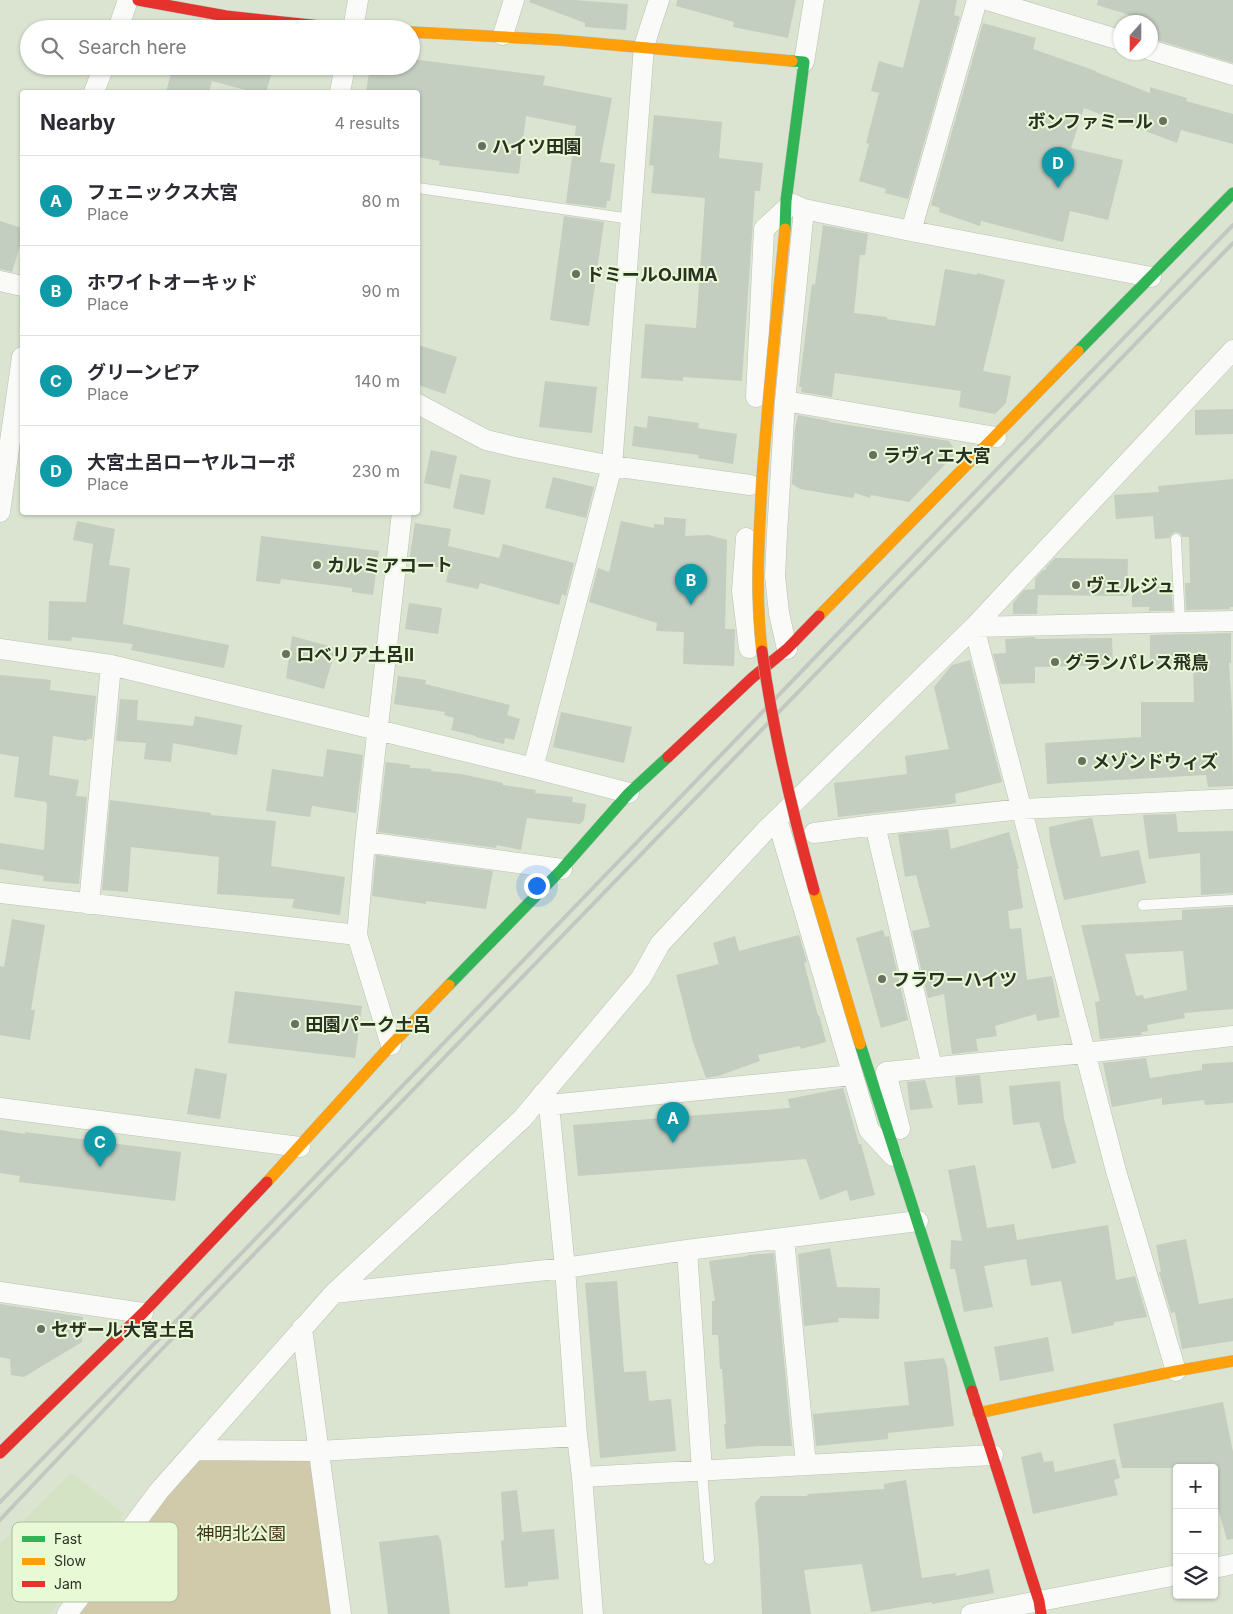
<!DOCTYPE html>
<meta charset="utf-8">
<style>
body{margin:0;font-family:Inter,"Noto Sans JP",sans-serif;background:#f7f7f7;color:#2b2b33}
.controls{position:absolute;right:15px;bottom:15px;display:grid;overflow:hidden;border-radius:5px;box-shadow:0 1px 4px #0004}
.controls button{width:45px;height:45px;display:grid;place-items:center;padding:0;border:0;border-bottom:1px solid #e1e1e2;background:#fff;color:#2b2b33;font:25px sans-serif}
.compass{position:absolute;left:1113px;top:15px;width:45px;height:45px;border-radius:50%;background:#fff;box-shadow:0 1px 4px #0004;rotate:201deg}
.you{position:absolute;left:536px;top:885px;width:18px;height:18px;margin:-12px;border:4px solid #fff;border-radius:50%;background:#1a73e8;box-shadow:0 0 0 8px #1a73e833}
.badge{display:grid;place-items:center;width:32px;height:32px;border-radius:50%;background:#7c3aed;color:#fff;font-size:16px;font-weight:700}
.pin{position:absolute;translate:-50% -41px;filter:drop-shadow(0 1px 2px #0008)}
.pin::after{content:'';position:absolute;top:26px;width:18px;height:15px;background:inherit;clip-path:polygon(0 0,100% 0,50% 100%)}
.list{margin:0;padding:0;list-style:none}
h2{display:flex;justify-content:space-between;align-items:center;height:65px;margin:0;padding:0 20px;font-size:21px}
h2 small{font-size:16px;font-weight:400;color:#7c7c81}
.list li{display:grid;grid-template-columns:32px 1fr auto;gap:15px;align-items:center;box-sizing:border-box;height:90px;padding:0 20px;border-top:1px solid #e1e1e2}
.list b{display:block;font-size:19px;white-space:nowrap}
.list p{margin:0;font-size:16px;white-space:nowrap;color:#7c7c81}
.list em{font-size:16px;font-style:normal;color:#7c7c81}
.icon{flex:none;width:28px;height:28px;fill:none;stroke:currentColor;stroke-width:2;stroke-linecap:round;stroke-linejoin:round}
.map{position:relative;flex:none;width:1233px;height:1614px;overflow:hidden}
.search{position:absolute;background:#fff;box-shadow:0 1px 4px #0004;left:20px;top:20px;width:400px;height:55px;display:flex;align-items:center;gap:12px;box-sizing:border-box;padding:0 18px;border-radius:28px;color:#7c7c81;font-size:19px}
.panel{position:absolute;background:#fff;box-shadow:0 1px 4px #0004;left:20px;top:90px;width:400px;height:425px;border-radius:5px}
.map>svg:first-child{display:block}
.built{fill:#d4e3c3}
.green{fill:#d0c9aa}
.building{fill:#c3cdc0;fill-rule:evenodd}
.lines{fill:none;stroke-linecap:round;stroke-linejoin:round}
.lane-casing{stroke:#bac1b2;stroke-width:11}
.street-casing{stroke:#bac1b2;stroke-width:21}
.fast-casing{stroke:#bac1b2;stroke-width:12}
.slow-casing{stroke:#bac1b2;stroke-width:12}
.jam-casing{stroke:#bac1b2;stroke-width:12}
.lane{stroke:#fafbf8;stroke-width:10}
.street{stroke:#fafbf8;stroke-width:20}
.fast{stroke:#30b455;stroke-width:11}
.slow{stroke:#ff9f0a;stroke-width:11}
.jam{stroke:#e5322d;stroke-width:11}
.rail{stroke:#c4c6c2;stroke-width:4}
.slow-bridge-casing{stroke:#bac1b2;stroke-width:12;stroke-linecap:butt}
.jam-bridge-casing{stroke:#bac1b2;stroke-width:12;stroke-linecap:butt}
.slow-bridge{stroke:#ff9f0a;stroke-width:11}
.jam-bridge{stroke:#e5322d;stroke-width:11}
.poi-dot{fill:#687060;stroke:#e8f9d6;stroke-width:2}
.labels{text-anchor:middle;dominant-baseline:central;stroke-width:4;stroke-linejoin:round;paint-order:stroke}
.poi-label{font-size:18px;font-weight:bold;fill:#2a3123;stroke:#e8f9d6;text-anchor:start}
.park-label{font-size:18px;fill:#433518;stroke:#e8f9d6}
.key{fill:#e8f9d6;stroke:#afbda0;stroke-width:1}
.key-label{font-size:14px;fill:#2a3123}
</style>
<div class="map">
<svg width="1233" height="1614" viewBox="0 0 1233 1614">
<rect width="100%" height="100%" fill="#dbe4d1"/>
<path class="built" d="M72,1473L124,1514L50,1614H0V1544Z"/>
<path class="green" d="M195,1450L319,1451L341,1614H67Z"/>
<path class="building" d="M530,0H573L628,4L626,30L585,27V23L529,2Z
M677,0H796L788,38L733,27L734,22L676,6Z
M920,0H957L954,15L960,17L908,199L885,193L886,189L859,181L869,144L866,143L879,93L871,91L879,61L903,68Z
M1098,0H1233V63L1150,38V22H1138L1139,18L1097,5Z
M983,23L1036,38L1033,49L1096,71V72L1150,93V87L1187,98L1186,101L1233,114V144L1181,130L1177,143L1084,108L1071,148L1123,160L1108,220L1070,211L1063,242L981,221L980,226L939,212L940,208L931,205Z
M411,59L545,76L543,85L612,98L600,162L615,164L610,201H607L606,208L566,203L576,126L526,116L519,174L439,165L440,161L418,157V92H366L370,66H411Z
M173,66H274L266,92H253L212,81L209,92H166Z
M654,115L722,122L719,158L763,163L760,191H755L742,381L683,377V381L641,378L645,324L696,328L705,198L651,193L654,166L649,165Z
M564,216L604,222L589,326L550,320Z
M0,221L22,228V239L12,272L0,269Z
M823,225L868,234L865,255H860L854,313L887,317V319L935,326L945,269L977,275V273L1005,280L983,371L1011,376L1006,403L995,414L959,407L961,391L835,373L832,397L801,392L802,387H799L808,315L812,284L815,285Z
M418,345L457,357L445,394L418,385Z
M545,381L597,387L592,433L539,427Z
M1233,409V434L1195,435V410Z
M798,415L829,421V422L949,441L955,450L954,455L909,502L871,495L870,498L855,493L853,498L800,489L792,484L795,429Z
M648,416L699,423L698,428L737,434L733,464L698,458L699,455L632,446L634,426L647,428Z
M431,450L457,456L450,489L424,483Z
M460,474L491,480L484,515L453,508Z
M553,477L594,487L586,518L545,508Z
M1233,479V607H1230V609L1186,610L1185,583H1190V575L1189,537H1182L1180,533L1175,532L1172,534L1169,538L1155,539L1153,516L1116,519L1114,495L1159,492L1158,486Z
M664,517L686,519L685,536L709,535L727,540L725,629H735L734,666L683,664L684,632L656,631L657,623L589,602L598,568L609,572L621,521L654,528V524L664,525Z
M77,521L115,529L109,565L130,568L123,624L229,645L224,668L131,650L133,644L72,637L71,641L48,640L49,601L86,602L93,544L73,540Z
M415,523L451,529L448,546L499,558L503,544L574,563L566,596L562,594L559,605L480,583L478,589L446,582L449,569L409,562Z
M261,536L379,551L373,595L352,592V588L281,579L280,584L256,581Z
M1055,558L1128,559L1127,596L1038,595L1037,614H1013V603L1024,590L1035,589V579L1043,570H1046V567Z
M1132,584H1171L1173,611H1149V607H1132Z
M409,603L442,608L438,634L405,629Z
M1231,633V663H1229L1232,712L1233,786L1208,787L1206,775L1047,784L1045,743L1141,737V702H1194L1193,664L1150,665V635Z
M292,636L336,648L324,689L286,678Z
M1035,637V639L1112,638L1113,665L1035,667V683L1001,684L993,654L1006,653L1005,639Z
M970,660L1002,782L955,794L956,803L945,805L838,817L834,783L907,774L905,756L949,749L934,687L952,665Z
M0,675L51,680L50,690L96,696L92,739H87V741L53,736L49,775L79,780L76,796L87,797L79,884L43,881L44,876L0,869V843L44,850L47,806L46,802L14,797L19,757L0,754Z
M398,676L426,680L425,684L510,705L507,715L520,719L514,740L505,738L504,744L476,737V736L451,730L454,718L444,715L445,712L394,704Z
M120,699L138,700L137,720L193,726L195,716L242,725L237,755L173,743L171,762L144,759L146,743L116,741Z
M561,712L632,727L624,763L553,747Z
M327,749L363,755L356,813L312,806L310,817L266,811L272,769L323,777Z
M386,762L410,765V768L431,769V771L461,774L503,783V785L536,790L535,793L573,797L572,802L586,804L584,820L580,824L527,818L521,850L497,845L496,848L378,832Z
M110,800L211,813V815L276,821L271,866L345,877L340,915L292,908L294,899L217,894L219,857L131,847L128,892L102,890Z
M1176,814L1178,832L1233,831V893L1201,895L1200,853L1149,859L1143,815Z
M1089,818H1092L1101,857L1139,850L1146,883L1064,900L1050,842L1049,827Z
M948,829L951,849L1009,832L1019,869H1017L1023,908L1008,911L1010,929L1021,928L1027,980L1052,976L1060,1017L1037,1021L1036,1014L995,1026L997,1036L976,1039L978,1051L952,1054L944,994L928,998L912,931L930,927L916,875L905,877L898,834Z
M376,855L493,871L486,909L426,901V904L372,896Z
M1233,907V1009L1184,1013L1185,1018L1147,1025L1148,1031L1141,1032L1142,1035L1100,1039L1095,1002L1100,1001L1081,925L1182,920V910ZM1183,951L1187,990L1144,999L1143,995L1136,996L1125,954Z
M12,919L45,925L31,1010H35L30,1040L0,1035V966L4,967Z
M883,930L885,937L889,936L908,1020L881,1028L856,938Z
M799,935L807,962L804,963L818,1016L819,1015L826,1042L801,1049L800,1046L758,1055L760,1061L718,1076L706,1078L693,1042L676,975L719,964L713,943L735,936L739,951Z
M235,991L362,1006L355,1058L228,1043Z
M1146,1058L1150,1078L1202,1070V1064L1233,1062V1103L1205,1105L1204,1100L1162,1105V1098L1112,1107L1103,1063Z
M195,1068L227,1074L220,1119L187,1114Z
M980,1075L983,1103L958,1105L955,1077Z
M925,1080L933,1108L910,1110L907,1082Z
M1060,1081L1064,1119L1076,1163L1052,1169L1039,1122L1013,1125L1009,1086Z
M843,1088L859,1144H861L875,1195L850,1201L847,1190L820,1200L806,1159L578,1176L573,1125L790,1108L788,1099Z
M0,1130L25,1134V1132L181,1152L175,1201L19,1182L20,1176L0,1173Z
M975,1165L987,1228L1014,1224L1017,1240L1108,1225L1116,1280L1135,1276L1147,1317L1114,1322V1325L1072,1334L1061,1281L1031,1286L1026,1259L984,1266L993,1307L964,1312L955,1269H950L951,1240L962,1241L948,1170Z
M1186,1239L1199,1304L1233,1298V1341L1182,1349L1175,1312L1171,1313L1159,1272H1161L1156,1245Z
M830,1248L837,1287L880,1288L879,1319L838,1318L839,1322L804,1326L798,1254Z
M774,1253L792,1446H759L726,1449L724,1424H726L722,1369H720L718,1335H712V1301H715L709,1261L748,1256V1255Z
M617,1281L624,1372L646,1371L649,1401L671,1399L676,1451L600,1458L585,1283Z
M0,1304L83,1317L82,1342L24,1377L11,1375L10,1359L0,1357Z
M1048,1337L1054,1371L1000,1381L994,1347Z
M944,1358L947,1367L954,1426L888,1433V1439L816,1446L813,1414L909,1405L904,1362Z
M1223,1402L1233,1452V1539L1227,1540L1214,1494V1468H1122L1113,1424Z
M1041,1452L1044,1462L1053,1461L1055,1472L1115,1459L1120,1478L1114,1480L1118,1495L1033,1514L1021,1457Z
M906,1480L922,1578L956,1573V1576L989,1569L994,1593L932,1604V1602L871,1612L862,1564L804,1570L811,1614H762L759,1548L755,1503L761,1496H807L808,1494L884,1489V1484Z
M517,1490L522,1532L554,1529L559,1579L528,1582V1586L505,1588L501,1541L504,1540L501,1492Z
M438,1535L441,1541L450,1614H388L379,1542Z"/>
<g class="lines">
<g class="lane-casing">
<path id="lane" d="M418,188L631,219
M1176,539L1180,623
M1143,905L1233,900
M702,1471L709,1559"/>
</g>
<g class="street-casing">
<path id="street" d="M987,0L1120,40
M118,29L128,0
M353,29L358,0
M503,35L514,0
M1150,50L1233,75
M804,62L814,0
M94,92L104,66
M340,92L345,66
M793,204L804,209L911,231L1151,277
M911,231L977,0
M0,281L22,286
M756,397L764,229L787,208
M785,401L996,437
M418,404L486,440L515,447L612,466L750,485
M0,512L22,357
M746,538L742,591L749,648
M0,649L111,665L533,768L629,793
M787,649L779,613L775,576L777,534L785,401L804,209
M533,768L612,466L644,46L659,0
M777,819L869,1130L893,1156
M875,825L932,1067
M814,833L875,825L1022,809L1233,799
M365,842L562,869
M0,893L357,935
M89,904L111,665
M391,1045L357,935L365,842L402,512
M543,1093L549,1105L565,1268L577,1436L582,1477L593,1614
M549,1105L853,1075
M0,1108L300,1147
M900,1129L886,1072L1085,1053L1233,1036
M784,1238L806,1465
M687,1250L702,1471
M0,1292L143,1313
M334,1293L565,1268L687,1250L918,1221
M302,1328L341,1614
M1176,1371L1116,1171L974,627L1233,621
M195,1450L319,1451L577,1436
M582,1477L993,1455
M1214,1568L1233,1564
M67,1614L159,1491L334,1293L522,1119L641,978L660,944L765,831L974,627L1233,350
M971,1614L1177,1575"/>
</g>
<g class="fast-casing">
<path id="fast" d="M785,229L786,201L804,62L792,61
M1078,351L1233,193
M449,985L562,869L629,793L668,757
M860,1044L972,1391"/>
</g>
<g class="slow-casing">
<path id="slow" d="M411,32L559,40L792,61
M819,616L1078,351
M267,1182L391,1045L449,985
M978,1413L1176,1371L1233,1361"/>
</g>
<g class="jam-casing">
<path id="jam" d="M138,0L226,16L349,29
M668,757L752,678L787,649L819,616
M972,1391L1039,1601L1041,1614
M0,1453L143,1313L267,1182"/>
</g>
<use href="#lane" class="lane"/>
<use href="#street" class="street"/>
<use href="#fast" class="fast"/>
<use href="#slow" class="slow"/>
<use href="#jam" class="jam"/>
<path class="rail" d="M0,1502L128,1371L823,649L1233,225
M0,1520L136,1376L1233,243"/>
<g class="slow-bridge-casing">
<path id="slow-bridge" d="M762,651C755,593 759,537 762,479C768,396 777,312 785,229
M814,890L860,1044"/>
</g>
<g class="jam-bridge-casing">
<path id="jam-bridge" d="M762,651C773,732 792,811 814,890"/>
</g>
<use href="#slow-bridge" class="slow-bridge"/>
<use href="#jam-bridge" class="jam-bridge"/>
</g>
<g class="poi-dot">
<circle cx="1163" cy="121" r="5"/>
<circle cx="482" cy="146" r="5"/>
<circle cx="576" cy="274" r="5"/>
<circle cx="873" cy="455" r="5"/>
<circle cx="317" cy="565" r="5"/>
<circle cx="1076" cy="585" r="5"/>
<circle cx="286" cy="654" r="5"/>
<circle cx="1055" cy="662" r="5"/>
<circle cx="1082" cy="761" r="5"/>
<circle cx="882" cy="979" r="5"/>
<circle cx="295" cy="1024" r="5"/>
<circle cx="41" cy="1329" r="5"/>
</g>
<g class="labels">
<g class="poi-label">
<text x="1153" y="121" text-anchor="end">ボンファミール</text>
<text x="492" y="146">ハイツ田園</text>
<text x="586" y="274">ドミールOJIMA</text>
<text x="883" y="455">ラヴィエ大宮</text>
<text x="327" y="565">カルミアコート</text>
<text x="1086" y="585">ヴェルジュ</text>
<text x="296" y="654">ロベリア土呂Ⅱ</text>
<text x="1065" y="662">グランパレス飛鳥</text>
<text x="1092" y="761">メゾンドウィズ</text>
<text x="892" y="979">フラワーハイツ</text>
<text x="305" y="1024">田園パーク土呂</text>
<text x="51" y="1329">セザール大宮土呂</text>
</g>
<g class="park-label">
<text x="241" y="1533">神明北公園</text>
</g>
</g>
<rect x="12" y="1522" width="166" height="80" rx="8" class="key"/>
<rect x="22" y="1536" width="23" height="6" fill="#30b455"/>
<rect x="22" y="1558" width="23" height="7" fill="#ff9f0a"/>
<rect x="22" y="1581" width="23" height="6" fill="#e5322d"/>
<g class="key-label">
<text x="54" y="1544">Fast</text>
<text x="54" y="1566">Slow</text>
<text x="54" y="1589">Jam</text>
</g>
</svg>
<div class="controls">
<button>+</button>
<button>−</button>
<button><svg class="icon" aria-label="layers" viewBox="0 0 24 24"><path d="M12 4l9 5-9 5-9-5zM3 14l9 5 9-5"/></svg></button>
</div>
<svg class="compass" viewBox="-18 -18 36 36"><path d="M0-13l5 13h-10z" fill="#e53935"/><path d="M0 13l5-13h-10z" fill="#7c7c81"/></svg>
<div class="you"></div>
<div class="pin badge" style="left:673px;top:1143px;background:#0f9aa8">A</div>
<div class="pin badge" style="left:691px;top:605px;background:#0f9aa8">B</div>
<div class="pin badge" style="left:100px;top:1167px;background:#0f9aa8">C</div>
<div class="pin badge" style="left:1058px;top:188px;background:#0f9aa8">D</div>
<div class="search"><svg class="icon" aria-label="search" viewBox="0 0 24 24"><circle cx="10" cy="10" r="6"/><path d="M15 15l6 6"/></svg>Search here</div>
<section class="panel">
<h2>Nearby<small>4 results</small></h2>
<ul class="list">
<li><span class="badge" style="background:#0f9aa8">A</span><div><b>フェニックス大宮</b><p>Place</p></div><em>80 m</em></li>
<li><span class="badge" style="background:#0f9aa8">B</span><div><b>ホワイトオーキッド</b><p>Place</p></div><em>90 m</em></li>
<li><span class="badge" style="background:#0f9aa8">C</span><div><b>グリーンピア</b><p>Place</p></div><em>140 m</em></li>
<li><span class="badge" style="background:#0f9aa8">D</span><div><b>大宮土呂ローヤルコーポ</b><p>Place</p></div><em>230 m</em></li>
</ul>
</section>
</div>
